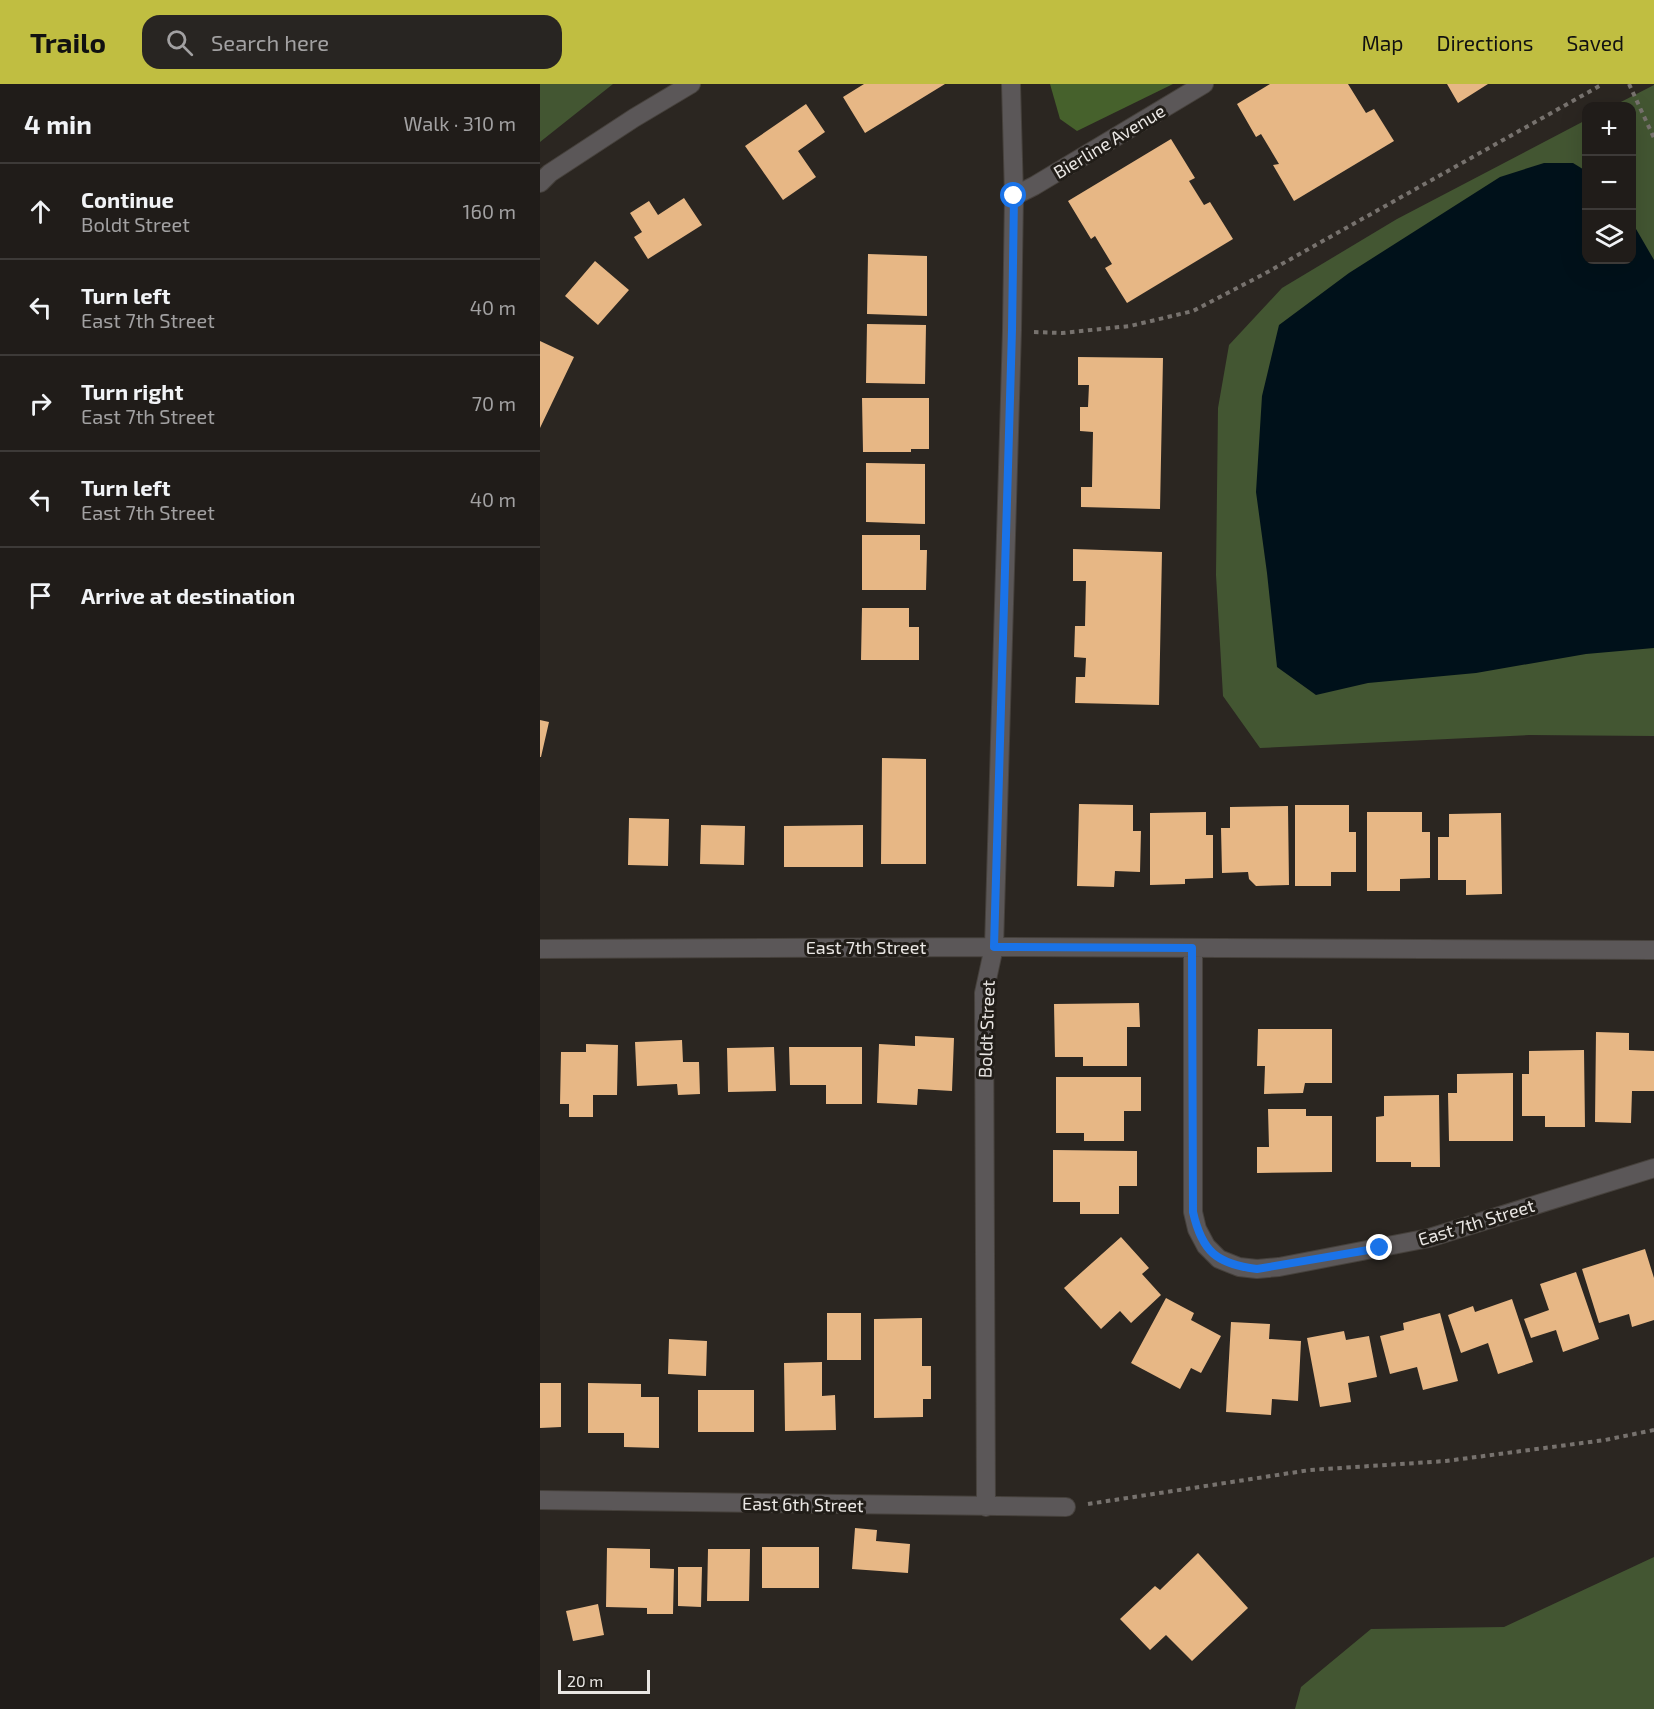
<!DOCTYPE html>
<meta charset="utf-8">
<style>
body{margin:0;font-family:"Exo 2",sans-serif;background:#282522;color:#f1f3f6}
.controls{position:absolute;right:18px;top:18px;display:grid;overflow:hidden;border-radius:12px;box-shadow:0 6px 24px #0002}
.controls button{width:54px;height:54px;display:grid;place-items:center;padding:0;border:0;border-bottom:2px solid #3d3a38;background:#201c19;color:#f1f3f6;font:30px sans-serif}
.scale{position:absolute;left:18px;bottom:15px;width:92px;box-sizing:border-box;padding-left:6px;border:3px solid #eae7e4;border-top:0;font-size:16px;line-height:21px;white-space:nowrap;color:#eae7e4;-webkit-text-stroke:4px #211d18;paint-order:stroke}
.stop{position:absolute;width:18px;height:18px;margin:-14px;border:4px solid #1a73e8;border-radius:50%;background:#fff}
.stop.end{background:#1a73e8;border-color:#fff;box-shadow:0 2px 6px #0008}
.list{margin:0;padding:0;list-style:none}
h2{display:flex;justify-content:space-between;align-items:center;height:78px;margin:0;padding:0 24px;font-size:26px}
h2 small{font-size:20px;font-weight:400;color:#a2a1a2}
.list li{display:grid;grid-template-columns:39px 1fr auto;gap:18px;align-items:center;box-sizing:border-box;height:96px;padding:0 24px;border-top:2px solid #3d3a38}
.list b{display:block;font-size:22px;white-space:nowrap}
.list p{margin:0;font-size:20px;white-space:nowrap;color:#a2a1a2}
.list em{font-size:20px;font-style:normal;color:#a2a1a2}
.icon{flex:none;width:33px;height:33px;fill:none;stroke:currentColor;stroke-width:2;stroke-linecap:round;stroke-linejoin:round}
.map{position:relative;flex:none;width:1114px;height:1625px;overflow:hidden}
header{display:flex;align-items:center;gap:36px;box-sizing:border-box;height:84px;padding:0 30px;background:#c0be41;color:#111}
header strong{font-size:28px}
nav{display:flex;gap:33px;margin-inline-start:auto;font-size:21px}
.search{width:420px;height:54px;background:#282522;display:flex;align-items:center;gap:15px;box-sizing:border-box;padding:0 21px;border-radius:18px;color:#a2a1a2;font-size:22px}
main{display:flex}
aside{flex:1;background:#201c19}
.map>svg:first-child{display:block}
.green{fill:#435632}
.forest{fill:#46612c}
.water{fill:#00111a}
.building{fill:#e7b785}
.lines{fill:none;stroke-linecap:round;stroke-linejoin:round}
.minor-casing{stroke:#46413c;stroke-width:20}
.path{stroke:#77726e;stroke-width:4;stroke-dasharray:4.5 4.5;stroke-linecap:butt}
.minor{stroke:#5b5758;stroke-width:18}
.route{stroke:#1a73e8;stroke-width:8}
.labels{text-anchor:middle;dominant-baseline:central;stroke-width:6;stroke-linejoin:round;paint-order:stroke}
.street-label{font-size:18px;fill:#eae7e4;stroke:#211d18}
</style>
<header>
<strong>Trailo</strong>
<div class="search"><svg class="icon" aria-label="search" viewBox="0 0 24 24"><circle cx="10" cy="10" r="6"/><path d="M15 15l6 6"/></svg>Search here</div>
<nav><a>Map</a><a>Directions</a><a>Saved</a></nav>
</header>
<main>
<aside>
<h2>4 min<small>Walk · 310 m</small></h2>
<ul class="list">
<li><svg class="icon" aria-label="ahead" viewBox="0 0 24 24"><path d="M12 20V5M6 11l6-6 6 6"/></svg><div><b>Continue</b><p>Boldt Street</p></div><em>160 m</em></li>
<li><svg class="icon" aria-label="left" viewBox="0 0 24 24"><path d="M17 20v-9H6M10 6l-5 5 5 5"/></svg><div><b>Turn left</b><p>East 7th Street</p></div><em>40 m</em></li>
<li><svg class="icon" aria-label="right" viewBox="0 0 24 24"><path d="M7 20v-9h11M14 6l5 5-5 5"/></svg><div><b>Turn right</b><p>East 7th Street</p></div><em>70 m</em></li>
<li><svg class="icon" aria-label="left" viewBox="0 0 24 24"><path d="M17 20v-9H6M10 6l-5 5 5 5"/></svg><div><b>Turn left</b><p>East 7th Street</p></div><em>40 m</em></li>
<li><svg class="icon" aria-label="arrive" viewBox="0 0 24 24"><path d="M6 21V4h12l-3 4 3 4H6"/></svg><div><b>Arrive at destination</b></div></li>
</ul>
</aside>
<div class="map">
<svg width="1114" height="1625" viewBox="0 0 1114 1625">
<rect width="100%" height="100%" fill="#2b2621"/>
<path class="green" d="M0,0H73L0,58Z
M1114,1V652L989,651L720,664L683,612L676,491L678,324L689,261L742,204L857,135L1046,36V176H1092V22H1073Z
M1114,1473V1625H755L761,1603L831,1545L964,1543Z"/>
<path class="forest" d="M510,0H633L537,47L520,35Z"/>
<path class="water" d="M1004,79H1033L1046,87V176H1092V138L1114,176V564L1046,570L936,589L828,599L776,611L737,583L727,489L716,408L722,312L739,241L809,189L960,93Z"/>
<path class="building" d="M324,0H405L325,49L303,13Z
M730,0H808L826,29L834,25L854,57L754,117L733,81L739,80L721,50L716,53L697,20Z
M907,0H948L918,19Z
M266,20L285,48L258,67L276,93L243,116L205,62Z
M631,55L655,94L649,97L664,121L670,118L693,155L587,219L565,184L572,180L555,152L551,155L528,117Z
M144,114L162,141L108,175L94,153L102,148L90,129L109,117L118,131Z
M328,170L387,172V232L327,230Z
M55,177L89,206L58,241L25,212Z
M327,240L386,241L385,300L326,299Z
M0,257L34,273L0,344Z
M538,273L623,274L620,425L541,423V403H552L553,348L540,347V323H548L549,301H538Z
M322,314H389V365H371V368H323Z
M326,379L385,380V440L326,438Z
M322,451H380V466H387L386,506H322Z
M533,465L622,468L619,621L535,619L536,593H545L546,574L534,573L535,542H545L546,497H533Z
M322,524H369V543H379V576H321Z
M0,636L9,638L1,673H0Z
M342,674L386,675V780H341Z
M539,720L593,721V747H601L600,788L575,787L574,803L537,802Z
M755,721H809V748H816V788H791V802H755Z
M748,722L749,801L716,802L709,795L708,788L682,789L681,744H690V723Z
M666,728V751H673V794L645,795V800L610,801V729Z
M827,728H882V748H890V794L860,795V807H827Z
M961,729L962,810L926,811V796H898V753H909V730Z
M89,734L129,735L128,782L88,781Z
M161,741L205,742L204,781L160,780Z
M323,741V783H244V742Z
M599,919L600,943H587V982H543V973H515L514,920Z
M718,945H792V999H765L763,1009L724,1010L725,982H717Z
M1056,948L1089,949V966L1114,967V1007H1092L1091,1039L1055,1038Z
M375,952L414,954L412,1007L378,1005L377,1021L337,1019L339,960L375,962Z
M142,956L143,978H159L160,1010L138,1011L137,1000L97,1002L95,958Z
M46,960L78,961L77,1011H53V1033H29V1020H20L21,968H46Z
M234,963L236,1007L188,1008L187,964Z
M249,963H322V1020H286V1001H250Z
M1044,966L1045,1043H1005V1032H982V990H989V967Z
M973,989V1057H909L908,1009H917V990Z
M516,993H601V1027H584V1057H544V1049H516Z
M899,1011L900,1083H871V1078H836V1033L844,1032V1012Z
M728,1025H766V1032H792V1088L717,1089V1063H729Z
M513,1066L597,1067V1102H579V1130H540V1118H513Z
M581,1153L609,1184L602,1190L621,1211L591,1239L580,1227L561,1245L524,1204Z
M1105,1165L1114,1194V1236L1092,1243L1089,1230L1059,1239L1042,1185Z
M1036,1188L1059,1255L1023,1268L1016,1246L991,1254L984,1235L1009,1226L1000,1200Z
M626,1214L654,1229L651,1236L681,1252L661,1289L651,1284L640,1305L591,1279Z
M972,1215L993,1278L958,1290L948,1259L921,1269L908,1231L933,1222L935,1228Z
M287,1229H321V1276H287Z
M900,1229L918,1297L883,1306L877,1283L850,1290L840,1252L864,1246L863,1239Z
M382,1234V1282H391V1315H383V1333L334,1334V1235Z
M691,1238L730,1240L729,1255L761,1257L758,1317L732,1315L731,1331L686,1328Z
M804,1247L806,1256L829,1252L837,1293L808,1299L811,1318L780,1323L767,1254Z
M129,1255L167,1257L166,1292L128,1290Z
M282,1278V1312L295,1311L296,1346L245,1347L244,1279Z
M0,1299H21V1343L0,1344Z
M48,1299L101,1300V1313H119V1364L84,1363V1349H48Z
M158,1306H214V1348H158Z
M315,1444L337,1446L336,1457L370,1460L368,1489L312,1485Z
M222,1463H279V1504H222Z
M67,1464L110,1465V1484L134,1485L133,1530H107V1524L66,1523Z
M168,1465H210L209,1517H167Z
M658,1469L708,1524L652,1577L626,1551L610,1566L580,1535L615,1502L620,1506Z
M138,1483H162L161,1523L138,1522Z
M58,1520L64,1551L33,1557L26,1527Z"/>
<g class="lines">
<g class="minor-casing">
<path id="minor" d="M0,99L10,89L94,34L151,0
M474,112L494,102L664,0
M653,864V1128L657,1145L666,1162L679,1175L699,1183L717,1185L739,1183L889,1154L1114,1084
M0,865L454,863L1114,866
M0,1416L526,1423
M446,1423L444,909L454,863L472,246L474,112L471,0"/>
</g>
<path class="path" d="M1089,0L1114,54
M494,248L522,249L590,242L653,227L724,190L1063,0
M548,1420L770,1386L906,1377L1065,1356L1114,1346"/>
<use href="#minor" class="minor"/>
</g>
<g class="lines">
<path class="route" d="M474,112L472,246L454,863L652,864L653,1128C662,1168 677,1180 717,1185L840,1164"/>
</g>
<g class="labels">
<g class="street-label">
<text transform="translate(569 57) rotate(-31)">Bierline Avenue</text>
<text x="326" y="863">East 7th Street</text>
<text transform="translate(446 945) rotate(-88)">Boldt Street</text>
<text transform="translate(936 1138) rotate(-17)">East 7th Street</text>
<text transform="translate(263 1420) rotate(1)">East 6th Street</text>
</g>
</g>
</svg>
<div class="controls">
<button>+</button>
<button>−</button>
<button><svg class="icon" aria-label="layers" viewBox="0 0 24 24"><path d="M12 4l9 5-9 5-9-5zM3 14l9 5 9-5"/></svg></button>
</div>
<div class="scale">20 m</div>
<div class="stop" style="left:474px;top:112px"></div>
<div class="stop end" style="left:840px;top:1164px"></div>
</div>
</main>
